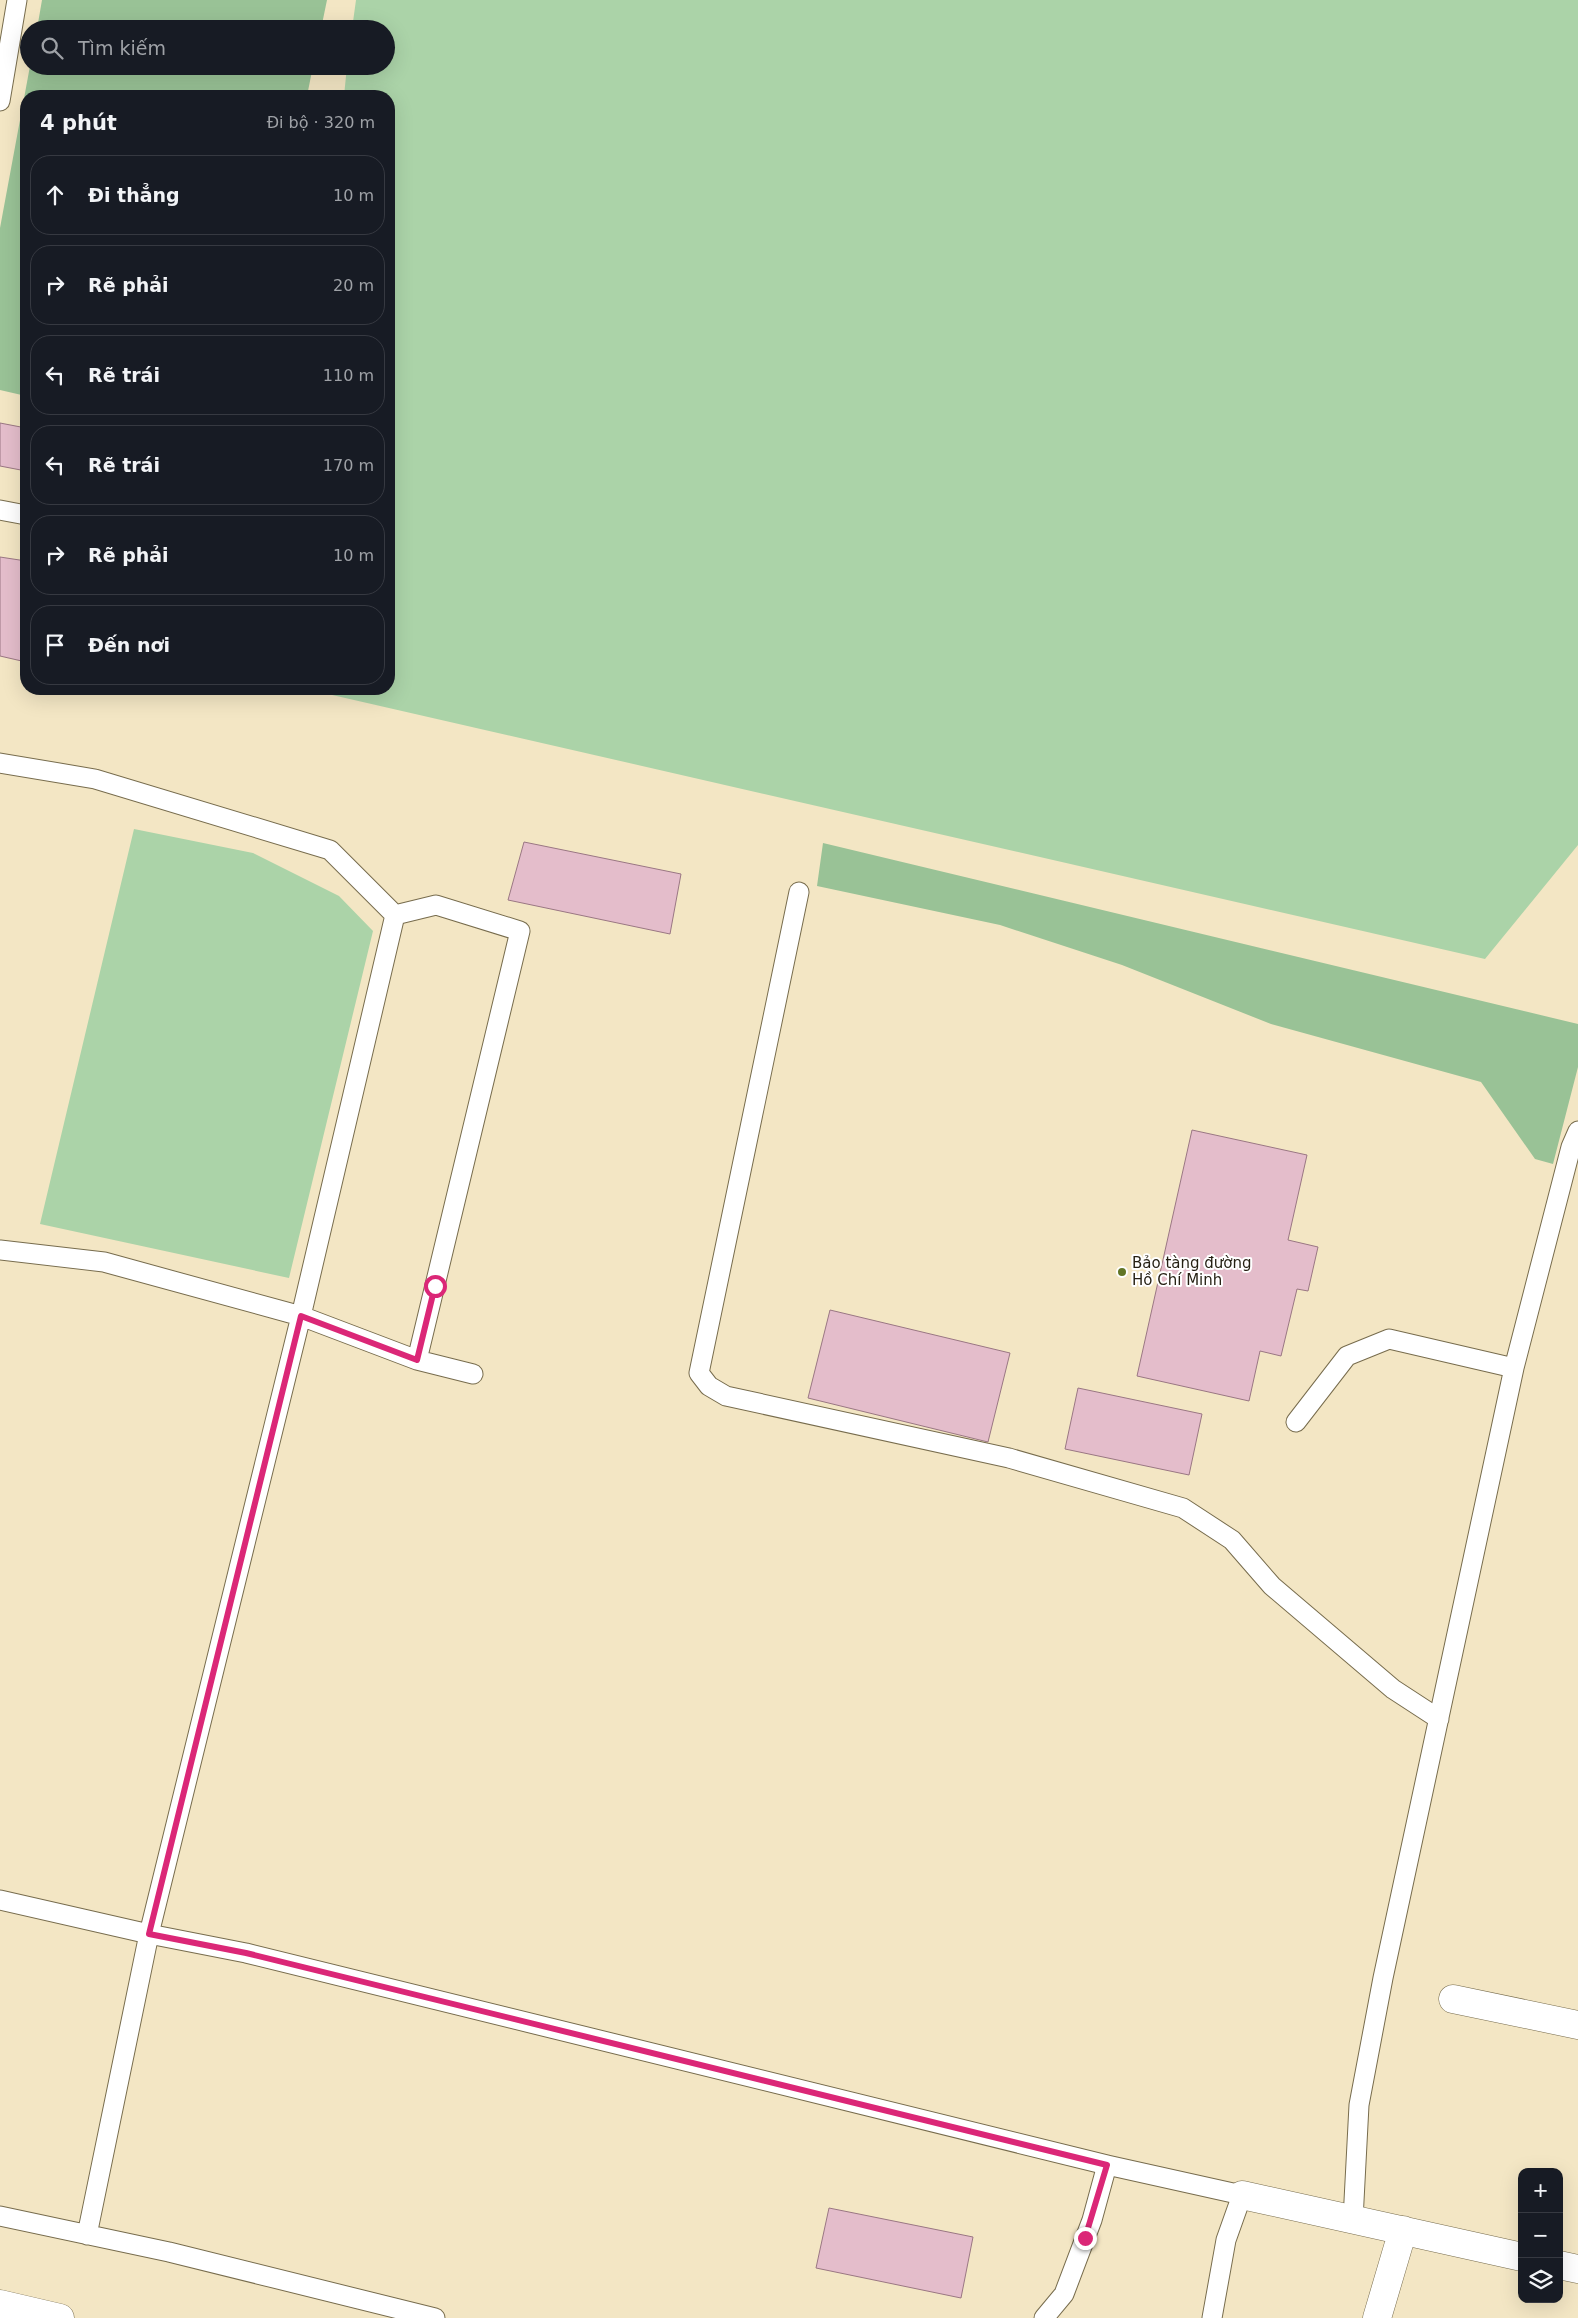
<!DOCTYPE html>
<html lang="vi">
<meta charset="utf-8">
<style>
body{margin:0;font-family:"DejaVu Sans",sans-serif;background:#242831;color:#f1f3f6}
.controls{position:absolute;right:15px;bottom:15px;display:grid;overflow:hidden;border-radius:10px;box-shadow:0 5px 20px #0002}
.controls button{width:45px;height:45px;display:grid;place-items:center;padding:0;border:0;border-bottom:1px solid #363941;background:#171b24;color:#f1f3f6;font:25px sans-serif}
.stop{position:absolute;width:15px;height:15px;margin:-11px;border:4px solid #db2777;border-radius:50%;background:#fff}
.stop.end{background:#db2777;border-color:#fff;box-shadow:0 1px 5px #0008}
.list{margin:0;padding:0;list-style:none}
h2{display:flex;justify-content:space-between;align-items:center;height:65px;margin:0;padding:0 20px;font-size:21px}
h2 small{font-size:16px;font-weight:400;color:#9ea1a6}
.list li{display:grid;grid-template-columns:32px 1fr auto;gap:15px;align-items:center;box-sizing:border-box;height:80px;margin:0 10px 10px;padding:0 10px;border:1px solid #363941;border-radius:20px}
.list b{display:block;font-size:19px;white-space:nowrap}
.list em{font-size:16px;font-style:normal;color:#9ea1a6}
.icon{flex:none;width:28px;height:28px;fill:none;stroke:currentColor;stroke-width:2;stroke-linecap:round;stroke-linejoin:round}
.map{position:relative;flex:none;width:1578px;height:2318px;overflow:hidden}
.search{position:absolute;background:#171b24;box-shadow:0 5px 20px #0002;left:20px;top:20px;width:375px;height:55px;display:flex;align-items:center;gap:12px;box-sizing:border-box;padding:0 18px;border-radius:28px;color:#9ea1a6;font-size:19px}
.panel{position:absolute;background:#171b24;box-shadow:0 5px 20px #0002;left:20px;top:90px;width:375px;height:605px;border-radius:20px}
.map>svg:first-child{display:block}
.green{fill:#abd3a8}
.forest{fill:#99c296}
.building{fill:#e4bdcb;stroke:#9a7783}
.lines{fill:none;stroke-linecap:round;stroke-linejoin:round}
.service-casing{stroke:#776c4d;stroke-width:21}
.minor-casing{stroke:#776c4d;stroke-width:29}
.service{stroke:#fff;stroke-width:19}
.minor{stroke:#fff;stroke-width:28}
.route{stroke:#db2777;stroke-width:6}
.poi-dot{fill:#617525;stroke:#fff;stroke-width:2}
.labels{text-anchor:middle;dominant-baseline:central;stroke-width:4;stroke-linejoin:round;paint-order:stroke}
.poi-label{font-size:15px;fill:#241f12;stroke:#fff;text-anchor:start}
</style>
<div class="map">
<svg width="1578" height="2318" viewBox="0 0 1578 2318">
<rect width="100%" height="100%" fill="#f3e6c4"/>
<path class="green" d="M356,0H1578V845L1485,959L306,689H389V96H344L347,66H386V29H352Z
M134,829L253,853L339,896L373,931L289,1278L40,1224Z"/>
<path class="forest" d="M42,0H327L321,29H37Z
M30,66H313L307,96H26V396L0,390V228Z
M823,843L1578,1024V1067L1553,1164L1535,1159L1481,1082L1271,1024L1122,965L1000,925L817,886Z"/>
<path class="building" d="M0,423L26,428V471L0,466Z
M0,557L26,561V662L0,656Z
M524,842L681,874L670,934L508,900Z
M1192,1130L1307,1155L1288,1240L1318,1247L1308,1291L1297,1289L1281,1356L1260,1351L1249,1401L1137,1376Z
M830,1310L1010,1353L988,1442L808,1398Z
M1078,1388L1202,1414L1189,1475L1065,1449Z
M829,2208L973,2237L961,2298L816,2268Z"/>
<g class="lines">
<g class="service-casing">
<path id="service" d="M0,101L17,0
M0,510L26,515
M0,763L95,779L330,850L395,915L301,1316L417,1360L473,1374
M799,892L699,1373L709,1386L726,1396L1009,1458L1183,1508L1232,1540L1272,1586L1393,1689L1439,1719
M395,915L436,905L520,931L417,1360
M0,1250L104,1262L301,1316L149,1934L87,2235
M1296,1422L1347,1356L1389,1339L1514,1368
M0,1900L149,1934L246,1953L1107,2165L1242,2195L1226,2240L1212,2318
M0,2216L169,2252L435,2318
M1353,2220L1359,2105L1383,1978L1514,1368L1571,1147L1578,1131
M1044,2318L1064,2294L1092,2220L1107,2165"/>
</g>
<g class="minor-casing">
<path id="minor" d="M1453,1999L1578,2025
M1242,2195L1522,2257
M1559,2265L1578,2269
M0,2304L60,2318
M1377,2318L1403,2230"/>
</g>
<use href="#service" class="service"/>
<use href="#minor" class="minor"/>
</g>
<g class="lines">
<path class="route" d="M435,1286L417,1360L301,1316L149,1934L246,1953L1107,2165L1085,2238"/>
</g>
<circle class="poi-dot" cx="1122" cy="1272" r="5"/>
<g class="labels">
<g class="poi-label">
<text x="1132" y="1263">Bảo tàng đường<tspan x="1132" dy="17">Hồ Chí Minh</tspan></text>
</g>
</g>
</svg>
<div class="controls">
<button>+</button>
<button>−</button>
<button><svg class="icon" aria-label="layers" viewBox="0 0 24 24"><path d="M12 4l9 5-9 5-9-5zM3 14l9 5 9-5"/></svg></button>
</div>
<div class="stop" style="left:435px;top:1286px"></div>
<div class="stop end" style="left:1085px;top:2238px"></div>
<div class="search"><svg class="icon" aria-label="search" viewBox="0 0 24 24"><circle cx="10" cy="10" r="6"/><path d="M15 15l6 6"/></svg>Tìm kiếm</div>
<section class="panel">
<h2>4 phút<small>Đi bộ · 320 m</small></h2>
<ul class="list">
<li><svg class="icon" aria-label="ahead" viewBox="0 0 24 24"><path d="M12 20V5M6 11l6-6 6 6"/></svg><div><b>Đi thẳng</b></div><em>10 m</em></li>
<li><svg class="icon" aria-label="right" viewBox="0 0 24 24"><path d="M7 20v-9h11M14 6l5 5-5 5"/></svg><div><b>Rẽ phải</b></div><em>20 m</em></li>
<li><svg class="icon" aria-label="left" viewBox="0 0 24 24"><path d="M17 20v-9H6M10 6l-5 5 5 5"/></svg><div><b>Rẽ trái</b></div><em>110 m</em></li>
<li><svg class="icon" aria-label="left" viewBox="0 0 24 24"><path d="M17 20v-9H6M10 6l-5 5 5 5"/></svg><div><b>Rẽ trái</b></div><em>170 m</em></li>
<li><svg class="icon" aria-label="right" viewBox="0 0 24 24"><path d="M7 20v-9h11M14 6l5 5-5 5"/></svg><div><b>Rẽ phải</b></div><em>10 m</em></li>
<li><svg class="icon" aria-label="arrive" viewBox="0 0 24 24"><path d="M6 21V4h12l-3 4 3 4H6"/></svg><div><b>Đến nơi</b></div></li>
</ul>
</section>
</div>
